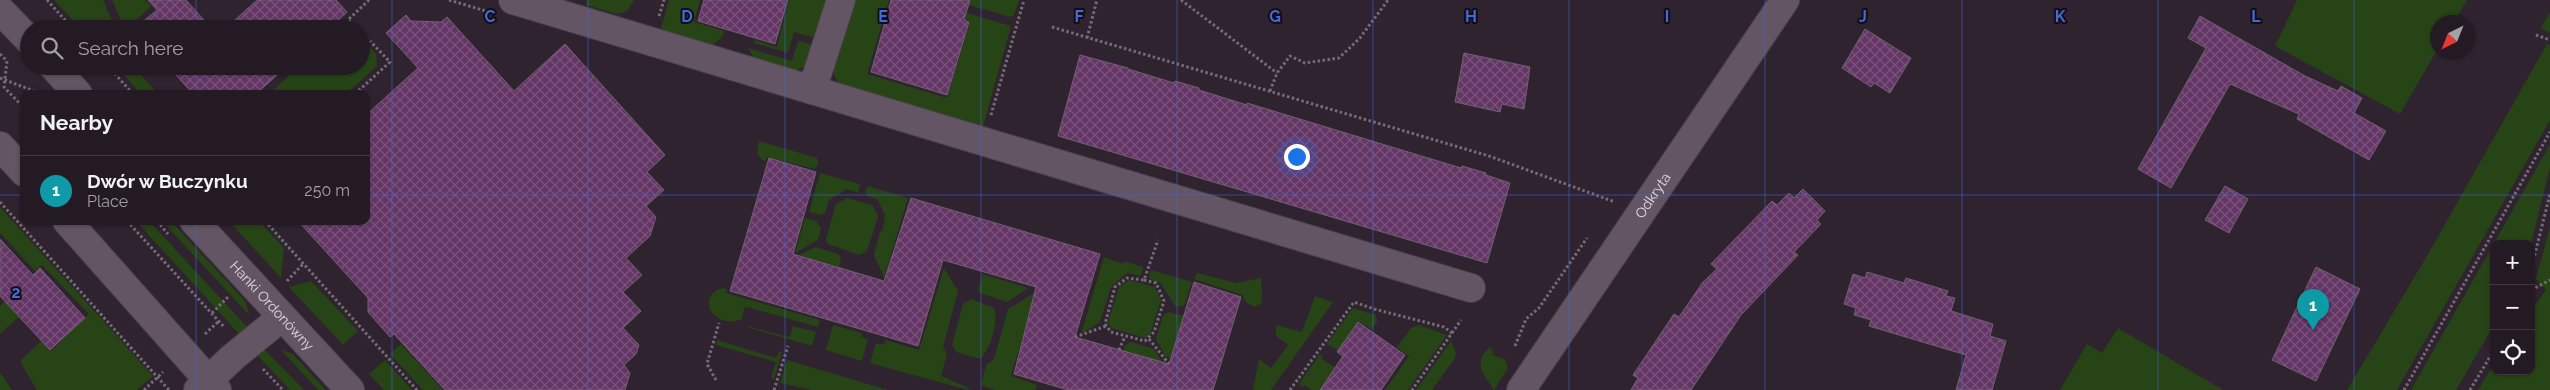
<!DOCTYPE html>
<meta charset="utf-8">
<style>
body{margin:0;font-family:Raleway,sans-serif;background:#2b232b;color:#f1f3f6}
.controls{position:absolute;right:15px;bottom:15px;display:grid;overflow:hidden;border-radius:10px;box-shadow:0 1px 4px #0004}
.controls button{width:45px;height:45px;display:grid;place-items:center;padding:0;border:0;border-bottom:1px solid #403841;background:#231a23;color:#f1f3f6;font:25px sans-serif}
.compass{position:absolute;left:2430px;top:15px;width:45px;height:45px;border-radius:50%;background:#231a23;box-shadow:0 1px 4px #0004;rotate:223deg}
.you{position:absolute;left:1296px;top:156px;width:18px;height:18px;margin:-12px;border:4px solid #fff;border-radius:50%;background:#1a73e8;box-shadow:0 0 0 8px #1a73e833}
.badge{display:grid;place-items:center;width:32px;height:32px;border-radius:50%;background:#b45309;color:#fff;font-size:16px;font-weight:700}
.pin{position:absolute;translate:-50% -41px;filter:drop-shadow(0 1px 2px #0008)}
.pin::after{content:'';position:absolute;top:26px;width:18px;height:15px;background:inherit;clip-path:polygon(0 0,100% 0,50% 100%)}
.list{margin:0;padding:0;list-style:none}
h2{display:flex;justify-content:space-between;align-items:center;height:65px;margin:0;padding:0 20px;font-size:21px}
h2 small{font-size:16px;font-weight:400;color:#a3a1a6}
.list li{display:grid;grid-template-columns:32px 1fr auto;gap:15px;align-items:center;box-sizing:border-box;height:70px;padding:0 20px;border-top:1px solid #403841}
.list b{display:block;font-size:19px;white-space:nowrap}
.list p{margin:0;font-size:16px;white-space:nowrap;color:#a3a1a6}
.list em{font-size:16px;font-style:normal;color:#a3a1a6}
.icon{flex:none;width:28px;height:28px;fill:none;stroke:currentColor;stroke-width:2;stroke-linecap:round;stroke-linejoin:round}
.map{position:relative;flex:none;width:2550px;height:390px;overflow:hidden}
.search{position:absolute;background:#231a23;box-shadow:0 1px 4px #0004;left:20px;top:20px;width:350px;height:55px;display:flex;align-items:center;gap:12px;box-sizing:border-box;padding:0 18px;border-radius:28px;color:#a3a1a6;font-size:19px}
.panel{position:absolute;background:#231a23;box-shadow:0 1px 4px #0004;left:20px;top:90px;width:350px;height:135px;border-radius:10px}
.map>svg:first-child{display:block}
.green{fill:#274417}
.building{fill:url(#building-cross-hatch);stroke:#706170}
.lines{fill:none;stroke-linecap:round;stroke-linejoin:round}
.minor-casing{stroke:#4b414b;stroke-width:30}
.path{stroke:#766c76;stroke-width:3;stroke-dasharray:2.5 2.5;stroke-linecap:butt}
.minor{stroke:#635563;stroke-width:28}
.grid{fill:none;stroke:#446ada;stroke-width:1;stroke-opacity:0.55}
.labels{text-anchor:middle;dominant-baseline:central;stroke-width:4;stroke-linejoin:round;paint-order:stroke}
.street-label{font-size:14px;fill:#e0d8e0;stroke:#130e14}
.grid-label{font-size:16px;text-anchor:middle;font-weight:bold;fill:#446ada;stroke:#130e14;stroke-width:4;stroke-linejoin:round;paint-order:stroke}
</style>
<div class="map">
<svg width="2550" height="390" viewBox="0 0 2550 390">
<defs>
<pattern id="building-cross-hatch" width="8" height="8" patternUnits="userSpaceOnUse" patternTransform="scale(1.25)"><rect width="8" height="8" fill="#643666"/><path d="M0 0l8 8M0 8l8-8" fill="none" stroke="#7a527c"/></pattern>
</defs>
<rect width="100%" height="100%" fill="#2f232f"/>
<path class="green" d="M54,0H103L116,29H81Z
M112,0H145L151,6L129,27L130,29H125Z
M587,0H634L627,11L617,14L586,5Z
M669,0H700L694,22L724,31L722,37L710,47L670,38L661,29Z
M789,0H831L819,39L794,32L788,53L754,43L755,40L777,47Z
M849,0H889L867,74L947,98L970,21L965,19L967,13L1011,26L982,130L840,85L834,75L831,63Z
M971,0H1019L1014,15L1010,17L969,5Z
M2297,0H2467L2454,22H2438L2437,50L2400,114L2275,46Z
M2550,13V33L2540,28Z
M361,38L376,54L377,66L346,94H269L300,66H361Z
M798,41L818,46L810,63L796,71L759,65L748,48L792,61Z
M2547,44L2550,45V120L2397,390H2347L2427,256Z
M116,66H133L158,94H141Z
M759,141L817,158L818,164L815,169L767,157L765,161L762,160L757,153Z
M2550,144V168L2531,244H2494V325L2456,390H2411Z
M820,173L860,184L858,193L847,189L829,200L825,213L821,215L809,212Z
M868,186L908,198L884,278L874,255L880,232L883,230L885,215L877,199L868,196L865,192Z
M847,198L872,205L878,216L867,251L859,255L828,244L826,239L836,204Z
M0,207L153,376L137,390H37L21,363V360L41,341L51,351L89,314L42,265L35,271L0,233Z
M805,218L816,221L821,228L818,240L795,253Z
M136,221H149L248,328L240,335Z
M162,221H171L245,301L250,316Z
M229,221H259L284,248L281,278Z
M2550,226V390H2478L2494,364V371H2531V311L2546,290L2536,279Z
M816,247L838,254L841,259L839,267L799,255Z
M1104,257L1123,264L1124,261L1143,267L1141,276L1127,273L1111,287L1100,322L1081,334Z
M944,268L958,291L943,347L947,354L941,376L969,388L968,390L870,363L876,343L884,345L885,340L919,350Z
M1151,270L1192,282L1184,306H1175L1160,282L1151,280L1149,276Z
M1197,273L1236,283L1261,278L1262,303L1255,307L1247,303L1242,295L1194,279Z
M983,274L1028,288L1007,302L980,293L978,289Z
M1129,280L1155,287L1161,300L1150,335L1145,338L1111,328L1108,322L1119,287Z
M311,281L358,331L343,345L289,287Z
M722,288L727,289L726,293L820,320L818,327L747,307L744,308L742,319C715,331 694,297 722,288Z
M1036,292L1011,376L1037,385L1036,390H995L981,385L986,365L994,359L1008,309Z
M1315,296L1333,302L1271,390H1253L1259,359L1271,368L1288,345L1276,336V325L1302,332Z
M971,299L994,308C999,320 990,351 980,359L956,352L952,345L963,304Z
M5,301L19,317L0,334V306Z
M1353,308L1376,315L1377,322L1371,329L1359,321L1338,350L1327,344Z
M1169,312L1183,316L1170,358L1165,356L1156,339L1163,315Z
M833,325L862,333L861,337L868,339L862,361L826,350Z
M1418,325L1447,335L1408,390H1385L1409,356L1397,347L1411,328Z
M747,326L788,337L790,336L793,326L816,332L812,346L747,327Z
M2118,328L2223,390H2060L2087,344L2102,353Z
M717,340L776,358L779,351L782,352L774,379L771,378L776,362L716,345Z
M1451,341L1456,353L1455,358L1432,390H1416Z
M1131,342L1154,349L1163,364L1123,353L1125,345Z
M401,344L443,390H423L390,354Z
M1490,347L1493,352L1492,355L1505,359L1508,368L1494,390C1485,375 1471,364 1490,347Z
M264,349L304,390H290L257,355Z
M280,349L293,354L326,390H318Z
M1320,354L1323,356L1322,359L1335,367L1319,390H1311L1304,385L1302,387L1299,384Z
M385,360L412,390H384L369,374Z
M787,360L888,390H812L780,383Z
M0,372L12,390H0Z"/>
<path class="building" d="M148,0H186L212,29H146L141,23L157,10Z
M257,0H336L347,12L329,29H225Z
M704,0H788L775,44L698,21Z
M891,0H970L964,20L969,22L947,95L871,72Z
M406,15L411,21L441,22L447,17L514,91L565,44L665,155L647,172L664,190L646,206L656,217L650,236L626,258L642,275L623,292L641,311L623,328L639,345L636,354L624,365L630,373L625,390H445L394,334L390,337L368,312V298L298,221H366V115L418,68L386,33Z
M2200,16L2305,76L2338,91L2341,86L2362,98L2354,113L2386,131L2369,160L2297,119L2299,114L2230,84L2171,188L2138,169L2206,48L2188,38Z
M1865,29L1911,58L1890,93L1874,83L1871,87L1842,68Z
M1464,53L1530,67L1524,109L1502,104L1500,112L1455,102Z
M1080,55L1128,68V69L1174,83L1175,81L1199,88V90L1247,105V103L1461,168L1462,166L1486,173V175L1510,183L1487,263L1058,136Z
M168,66H287L256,94H193Z
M769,158L816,172L793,254L884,281L911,198L1100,254L1075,337L1169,364L1194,282L1241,297L1213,390H1068L1014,374L1036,287L943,260L918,346L730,291Z
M2225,186L2248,199L2229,233L2205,220Z
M1803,189L1825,211L1817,220L1821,224L1794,252L1798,255L1741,315L1691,390H1631L1638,378L1633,375L1674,314L1679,317L1703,282L1717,269L1711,264L1772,201L1777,205L1789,193L1794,198Z
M0,239L33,275L40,268L85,318L50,350L0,296Z
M2316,267L2360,289L2316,381L2272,360Z
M1867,272L1904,283L1906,278L1948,291L1946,296L1955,298L1951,311L1993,324L1990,336L2006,341L1992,390H1956L1966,355L1869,326L1871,320L1854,315L1856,308L1844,304L1853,274L1865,278Z
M1358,322L1405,355L1381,390H1320L1343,356L1337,352Z"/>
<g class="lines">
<g class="minor-casing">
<g id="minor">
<path d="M513,0L1471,288"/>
<path d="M0,10L29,40"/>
<path d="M53,66L78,94"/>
<path d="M812,90L841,0"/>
<path d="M0,146L24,172"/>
<path d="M67,221L217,390"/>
<path id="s1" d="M194,221L350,390"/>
<path d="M198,390L233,357L282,317"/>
<path id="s2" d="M1521,390L1785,0"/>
</g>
</g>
<path class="path" d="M47,0L73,29
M449,0L489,12
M1181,0L1277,73
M659,16L664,0
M1052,27L1489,156L1615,202
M358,29L348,20L369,0
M361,32L365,37
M2536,35L2550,40
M1087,38L1097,0
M0,54L7,61L4,87L24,108
M108,66L133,94
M0,78L39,93
M1270,91L1277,73L1290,56L1305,63L1339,58L1360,38L1388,0
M355,94L390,62L370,41
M991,115L1024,0
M0,202L169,390
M127,221L225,328
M157,221L168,234
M265,221L417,390
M2531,270L2550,194
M1144,280L1156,283L1164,301L1154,332L1145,341L1111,332L1105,324L1115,287L1127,278L1144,280L1158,240
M287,281L303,264
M2531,290L2550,280
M212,313L228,297
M1452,333L1461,320
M205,334L219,321
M1075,337L1106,326
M1149,339L1169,364
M1515,346L1526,319L1539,308L1587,238
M1119,350L1125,336
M263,369L283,390
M716,380L707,364L719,323
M144,390L163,372
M774,390L788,346
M1290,390L1354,302L1374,309L1444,327L1452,333L1412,390
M2404,390L2550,132
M2470,390L2494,350"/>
<use href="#minor" class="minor"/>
</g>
<path class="grid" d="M196,0V29M392,0V390M588,0V390M785,0V390M981,0V390M1177,0V390M1373,0V390M1569,0V390M1765,0V390M1962,0V390M2158,0V390M2354,0V390M196,66V94M0,195H24M366,195H2550M196,221V390"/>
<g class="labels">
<g class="street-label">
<text stroke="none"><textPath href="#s2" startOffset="235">Odkryta</textPath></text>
<text stroke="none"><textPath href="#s1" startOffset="115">Hanki Ordonówny</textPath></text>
</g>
</g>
<g class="grid-label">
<text x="490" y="22">C</text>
<text x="687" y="22">D</text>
<text x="883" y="22">E</text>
<text x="1079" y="22">F</text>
<text x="1275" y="22">G</text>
<text x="1471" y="22">H</text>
<text x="1667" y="22">I</text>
<text x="1863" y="22">J</text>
<text x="2060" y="22">K</text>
<text x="2256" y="22">L</text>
<text x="16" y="298">2</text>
</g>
</svg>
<div class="controls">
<button>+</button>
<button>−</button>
<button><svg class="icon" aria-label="locate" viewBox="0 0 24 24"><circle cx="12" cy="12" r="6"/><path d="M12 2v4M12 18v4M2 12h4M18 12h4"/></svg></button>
</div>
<svg class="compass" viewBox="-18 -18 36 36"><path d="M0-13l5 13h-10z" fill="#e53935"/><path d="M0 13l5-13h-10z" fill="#a3a1a6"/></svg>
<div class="you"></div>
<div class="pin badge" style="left:2313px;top:330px;background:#0f9aa8">1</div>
<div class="search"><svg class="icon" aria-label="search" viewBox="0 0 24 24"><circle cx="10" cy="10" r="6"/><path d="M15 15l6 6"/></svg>Search here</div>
<section class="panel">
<h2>Nearby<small></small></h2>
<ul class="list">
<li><span class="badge" style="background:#0f9aa8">1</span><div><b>Dwór w Buczynku</b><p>Place</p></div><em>250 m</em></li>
</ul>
</section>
</div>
